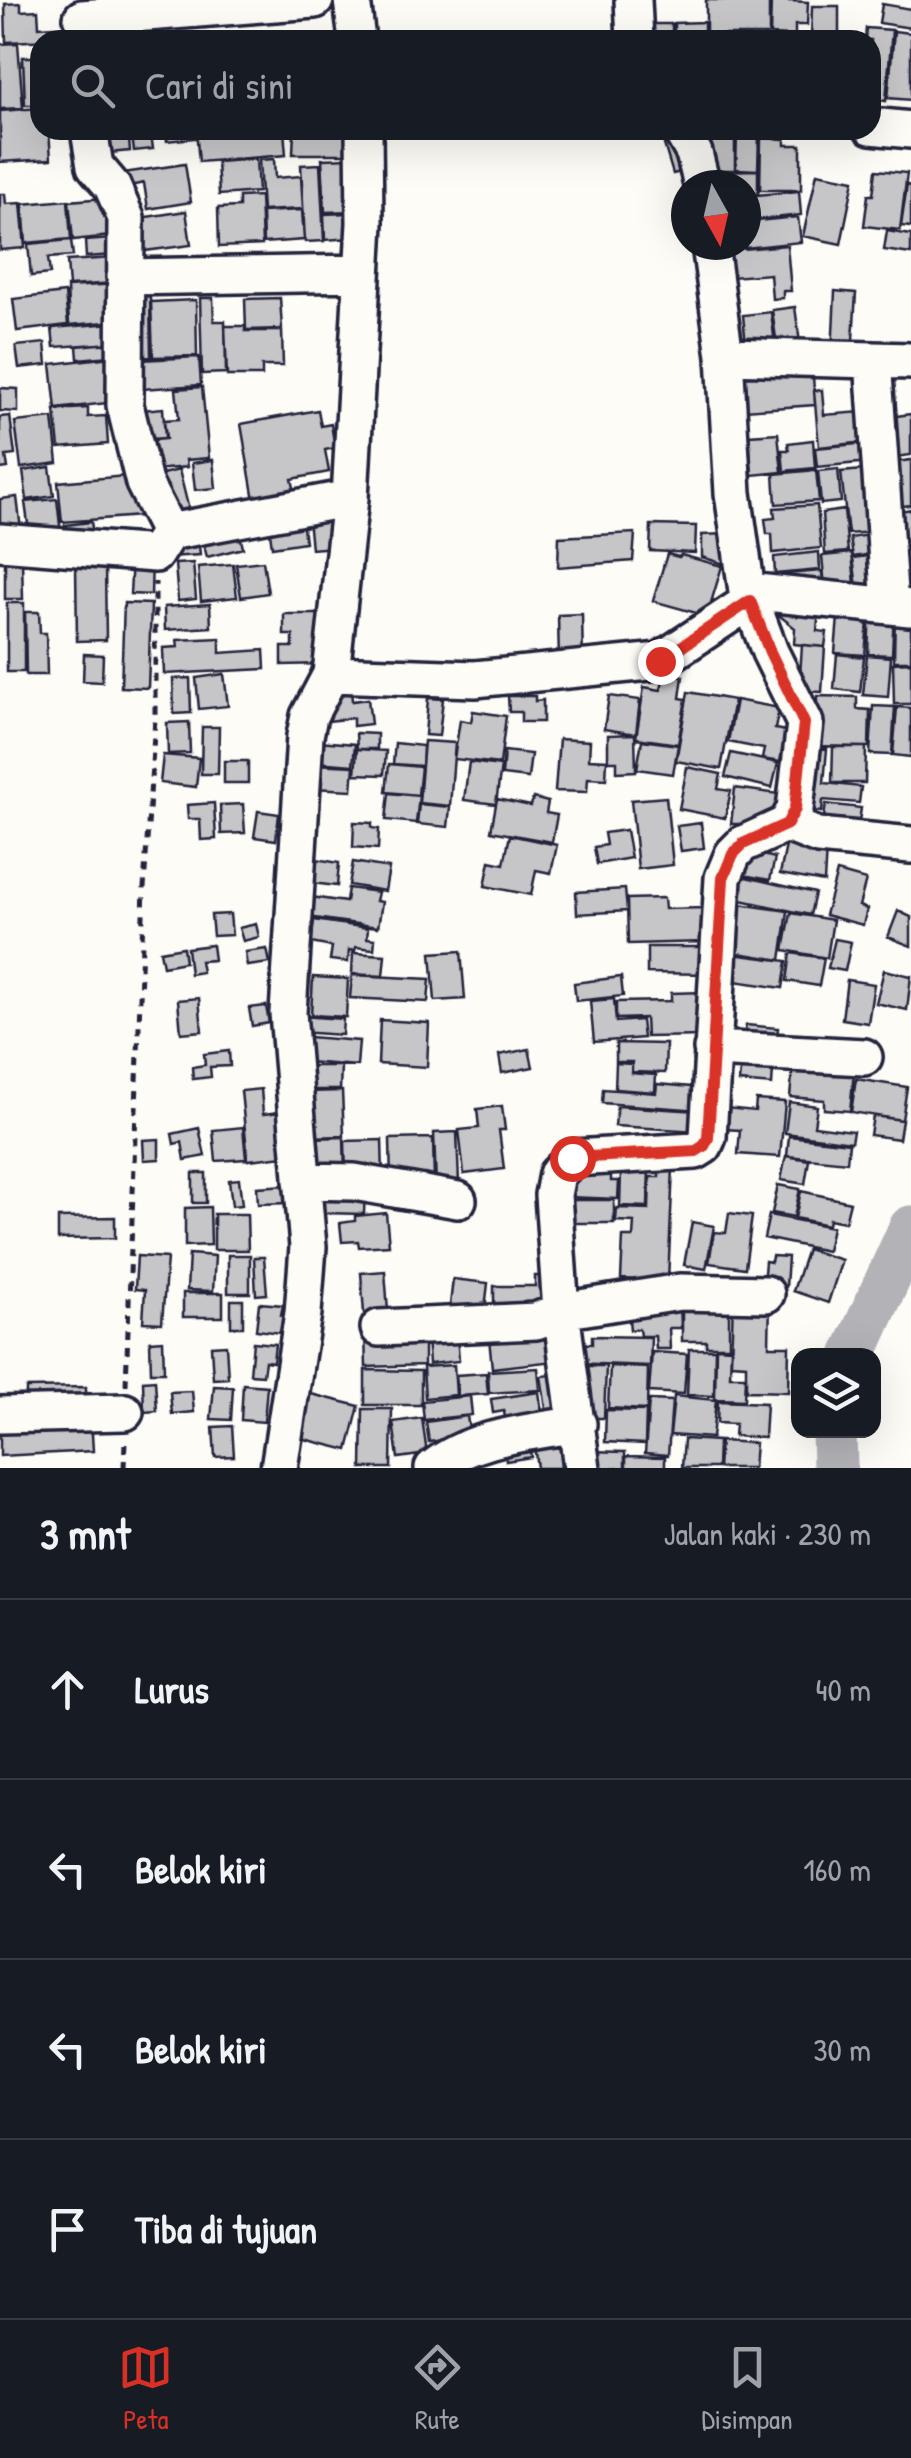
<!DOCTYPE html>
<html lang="id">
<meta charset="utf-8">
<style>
body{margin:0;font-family:"Patrick Hand",sans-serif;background:#20242c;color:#f1f3f6}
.controls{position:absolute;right:30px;bottom:30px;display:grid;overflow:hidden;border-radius:20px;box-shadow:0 10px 40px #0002}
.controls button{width:90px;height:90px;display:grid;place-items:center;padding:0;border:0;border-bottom:2px solid #363941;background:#171b24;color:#f1f3f6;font:50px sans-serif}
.compass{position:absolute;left:671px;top:170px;width:90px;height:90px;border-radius:50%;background:#171b24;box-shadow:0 10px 40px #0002;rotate:172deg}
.stop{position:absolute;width:30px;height:30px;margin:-22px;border:8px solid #d93025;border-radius:50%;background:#fff}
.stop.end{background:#d93025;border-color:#fff;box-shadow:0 2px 10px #0008}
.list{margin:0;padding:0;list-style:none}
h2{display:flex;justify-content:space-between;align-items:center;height:130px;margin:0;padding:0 40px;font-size:42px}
h2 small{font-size:32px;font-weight:400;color:#9ea1a6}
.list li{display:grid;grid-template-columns:65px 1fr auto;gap:30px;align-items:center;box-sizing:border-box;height:180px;padding:0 40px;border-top:2px solid #363941}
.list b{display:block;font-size:38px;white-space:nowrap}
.list em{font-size:32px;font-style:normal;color:#9ea1a6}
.icon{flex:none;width:55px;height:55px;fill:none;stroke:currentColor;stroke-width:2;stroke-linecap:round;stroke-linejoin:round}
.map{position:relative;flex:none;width:911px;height:1468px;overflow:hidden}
.search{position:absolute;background:#171b24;box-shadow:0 10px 40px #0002;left:30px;right:30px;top:30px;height:110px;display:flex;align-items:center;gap:25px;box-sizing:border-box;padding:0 35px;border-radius:30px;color:#9ea1a6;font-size:38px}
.sheet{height:850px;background:#171b24}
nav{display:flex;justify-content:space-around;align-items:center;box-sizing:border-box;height:140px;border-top:2px solid #363941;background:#171b24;font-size:28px;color:#9ea1a6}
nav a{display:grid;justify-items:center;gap:5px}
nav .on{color:#d93025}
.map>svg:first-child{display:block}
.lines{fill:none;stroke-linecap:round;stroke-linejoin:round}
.river{stroke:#b2b2b7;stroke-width:45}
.building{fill:#c6c6c8;stroke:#22223b;stroke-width:2.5}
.minor-casing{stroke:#22223b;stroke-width:42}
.path{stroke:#22223b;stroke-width:5;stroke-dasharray:8 8;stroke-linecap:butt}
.minor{stroke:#fdfcf7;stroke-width:35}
.route{stroke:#d93025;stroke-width:12}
</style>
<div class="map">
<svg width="911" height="1468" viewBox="0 0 911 1468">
<rect width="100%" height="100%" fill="#fdfcf7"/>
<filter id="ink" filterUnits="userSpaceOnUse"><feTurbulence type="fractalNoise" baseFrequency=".01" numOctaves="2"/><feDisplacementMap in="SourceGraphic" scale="20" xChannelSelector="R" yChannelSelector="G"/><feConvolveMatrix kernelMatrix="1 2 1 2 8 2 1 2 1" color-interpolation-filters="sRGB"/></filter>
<g filter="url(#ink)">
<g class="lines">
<path class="river" d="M853,1356L911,1228
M834,1430L835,1468"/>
</g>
<path class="building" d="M706,0H769V35H706Z
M771,0L808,2L807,25H795V36L770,35Z
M21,3V11L38,10L39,27L53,26L54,40L6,42L5,4Z
M882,4L911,9V28L879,23Z
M812,6H839V40H811Z
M704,22V40H674V23Z
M641,24H672V40H641Z
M866,28L892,30L886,101L871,99V40H865Z
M894,31L911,33V100L888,98Z
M765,35V40H729V36Z
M18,43L23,108L0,109V44Z
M23,57H40V105H25Z
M40,108V130H49L51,159L0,162V111Z
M96,130H128L130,151L98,154Z
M131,130H194L195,138L167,141L166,133L151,134L153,149L134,151Z
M196,130H284L286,155L199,162Z
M294,130H346V154H293Z
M708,130H735V170H708Z
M737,134L759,135L758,170L736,169Z
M678,136L688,170L673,174L663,141Z
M761,138L785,139V145H801V190H760Z
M351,158L354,211L325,212L322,159Z
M256,159L258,192L219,195L217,162Z
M274,159L275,178L301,176L303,209L262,211L259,160Z
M185,164L191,202L148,209L144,183L125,187L123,173Z
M320,164L324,241L305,242L301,165Z
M758,170V194H746V185H715V171Z
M876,170L907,173L900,230L864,226L868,195H873Z
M817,173L854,180L841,244L803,236Z
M907,185L911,186V227L901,226Z
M799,191L801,215L746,221V196Z
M0,194H5L6,204L21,203L25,248L0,250Z
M260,196L262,245L219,247L218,208L239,207V197Z
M105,198L120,235L73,240L69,201Z
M68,200L71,239L26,243L23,204Z
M302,210L304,240L263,243L262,212Z
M186,211L191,245L137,252L133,219Z
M349,213L351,238L325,240L324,214Z
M798,217L801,242L745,248L746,222Z
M887,231L911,235V254L884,250Z
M112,239L113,255L86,257L85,241Z
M71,240L73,256L48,258L50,274L31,276L28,244Z
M718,245H743L744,249L787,245L791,291H783V298L772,299L770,274L731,277V267L720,268Z
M114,258L116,283L69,286L67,261Z
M118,284L120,321L69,325L67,287Z
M835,291L856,293L852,355L832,354Z
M65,293L68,325L17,331L13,299Z
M129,296H150L151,357L129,358Z
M200,298H213L214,321H225L226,373L202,374Z
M280,298L282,329L246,330L245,299Z
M196,300L197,356L153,357L151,302Z
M795,307L801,350L778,353L772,310Z
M771,312L776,352L747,355L743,315Z
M113,323L114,343L54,347L52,328Z
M225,326H245V331H282L283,366H262V376H227Z
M45,343L47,365L19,368L16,346Z
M110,343L111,356L78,359L77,346Z
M111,357L116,402L56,409L51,364Z
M199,357L201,385L142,389L140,360Z
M812,362L815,405L745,410L742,367Z
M202,387L209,458L186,460L187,467L143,471L137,442L166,439L164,420L179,419L176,389Z
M0,388L18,389V412L0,411Z
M822,390L824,415L862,412L875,441L819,447L814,391Z
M88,408V417L106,416L108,444L59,448L55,410Z
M163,408L165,438L134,440L132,411Z
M318,410L321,426L331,424L335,448L325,450L329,472L292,479L295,492L254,500L241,424Z
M911,414V455L887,458L882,418Z
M10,416L15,455L6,456L8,468L0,469V417Z
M53,418L58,463L21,468L15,422Z
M778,433L782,472L752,475L749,435Z
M813,440L815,468L784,471L782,450H789L788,443Z
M868,443L869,462L817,467L815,448Z
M213,460L216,488L195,490L192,463Z
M911,460V505L894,507L888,463Z
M50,467L54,496L27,500L23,471Z
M838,469L841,502L821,504L818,471Z
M875,469L872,532L848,534L841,472Z
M179,470L189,510L168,515L158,475Z
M816,470L819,501L776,504L774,474Z
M137,475L140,516L62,522L58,482Z
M17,497L21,530L0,532V499Z
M57,499L61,534L30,538L25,502Z
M817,505L821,548L773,553L772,534H767L765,519L775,518L774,508Z
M911,509V547L901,549L895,512Z
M844,510L848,552L825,554L822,513Z
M332,516L335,547L311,549L308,518Z
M302,520L305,542L272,547L269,525Z
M91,522L94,539L67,543L65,525Z
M651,525L696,526L695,553L650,551Z
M238,526L243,548L207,557L201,534Z
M635,533L633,561L558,567L559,537Z
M727,534V565L702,557V535Z
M875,534L879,553L853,557L850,538Z
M198,536L200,555L169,557L168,539Z
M819,552L820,570L775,574L774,557Z
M852,553L856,594L826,597L822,556Z
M667,554L679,557L681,555L722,566L707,616L653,601Z
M882,554L888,597L859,601L853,558Z
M132,558L152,559L151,595L130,594Z
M5,561H22L23,599H5Z
M263,561L268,593L241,597L236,564Z
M193,563L196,599L178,601L175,564Z
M105,564L106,640L77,641L76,565Z
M233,564L237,597L201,601L198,567Z
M822,571L823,588L774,592L772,575Z
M7,603H24V672H7Z
M124,603L151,604L148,688L121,687Z
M210,604L211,627L165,630L164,607Z
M770,608H819L817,631L827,632L825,647L794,644L795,628Z
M870,609L894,610L892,655L868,654Z
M869,610L865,655L835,653L838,617Z
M25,612H39L40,633H46L47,675H26Z
M895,612L911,613V661H894Z
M284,614H325V664L282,665V647H293V635H284Z
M582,614L583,663L559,664L558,615Z
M220,638V653L264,650L265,669L164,674L163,648L178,647L177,640Z
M802,645L825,647L822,692L799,691Z
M84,654L103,655L102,682L83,681Z
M837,654L864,657L860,692L834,689Z
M867,655L891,657L888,697L863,695Z
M911,662V704H894L893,663Z
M664,673L683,676L680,698L686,699L678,744L636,738L644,687L661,690Z
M224,674L228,706L199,709L196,678Z
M190,678L191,713L174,714L173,679Z
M351,688L352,701L368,699L371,724L353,726V718L320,722L335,689Z
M688,692L734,700L721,769L676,761Z
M508,696H535V701L543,700V722H521V712H509Z
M609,696L640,700L636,734L604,729Z
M817,696L857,697V709L870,710L869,747L810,746L817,719Z
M428,698L443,699L439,736L425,735Z
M736,700L779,708L775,729L786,731L780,762L762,759L764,749L728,742Z
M873,706L895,707L892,755L870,754Z
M897,707L911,708V757L893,755Z
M473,711L506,716L500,764L454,759L460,720L471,722Z
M189,722L190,753L168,754L167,723Z
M202,727H219L218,774H201Z
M356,733L377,734V749H357Z
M635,734L636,771L617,772V761H608V735Z
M559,739L590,741L589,759L607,760L606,779L588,778L587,792L555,791Z
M642,740L678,745L673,774L637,769Z
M317,741L355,744L353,765L315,762Z
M424,741L455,743L450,806L419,803Z
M395,743L423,746L422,766L393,764Z
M803,747L827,749L824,783L861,787L859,803L823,800L822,812L797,809Z
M833,747H866L865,783H832Z
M357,749L386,751L384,775L355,774Z
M504,751L531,754L528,778L502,775Z
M731,753L778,763L772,788L725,777Z
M163,755L199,758L196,787L160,783Z
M224,761H248V783H224Z
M469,762L501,766L496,804L464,800Z
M313,764L354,766L352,790L312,788Z
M389,764L421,767L418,795L386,792Z
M687,767L721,774L718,789L731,791L725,818L679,809Z
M735,788L779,794L772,824H731Z
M389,793L419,796L416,823L386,820Z
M666,797L673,865L638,869L631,800Z
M533,798L548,802L546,813L557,815L552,842L491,831L497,799L531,806Z
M214,803L216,839L201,840L200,819H188L187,805Z
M243,804L245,833L221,834L220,805Z
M419,804L450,807L448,827L417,824Z
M826,804L861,808L857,835L822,830Z
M258,811L279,814L276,840L254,837Z
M354,822L372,823V828L379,829L378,849L353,847Z
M701,823L704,848L681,851L677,826Z
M626,830L631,858L597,864L594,847L606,845L604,833Z
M510,835L557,845L551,873L536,870L531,895L485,886L490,861L504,864Z
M787,841L826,848L824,882L780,874Z
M743,850L775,858L770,880L738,874Z
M305,857L339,863L337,886L303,882Z
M353,862L389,868L385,891L349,885Z
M837,872L866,880L859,906L867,909L863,925L825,915Z
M737,875L815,893L810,915L732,898Z
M348,888L378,892L376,901L382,902L378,927L308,917L311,897L346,902Z
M625,889L627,911L577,914L576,892Z
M664,898L665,909L705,908L706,942L628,944L627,899Z
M739,904L788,911L781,960L732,952Z
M898,911L911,917V946L888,937Z
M791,913L833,920L827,958L784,950Z
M230,914L232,935L213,936L211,915Z
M314,920L368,928L367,938L375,939L374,949L356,947L355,951L349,950L348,962L330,960L332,947L311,943Z
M256,924L259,937L243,941L239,928Z
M835,939L851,942L845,971L828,968Z
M212,945L214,960L200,961L202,972L190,974L187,948Z
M183,947L185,962L163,966L160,951Z
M647,947H712L711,974L647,973Z
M267,949L270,963L247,966L245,952Z
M461,951L465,999L435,1001L431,953Z
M353,953L385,955L383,976L352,974Z
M724,953L787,961L783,988L720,979Z
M791,953L824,958L819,986L787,981Z
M884,970L911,976L907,1010L876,1003Z
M352,975L430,979L428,1002L350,998Z
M313,977L348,979L346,1017L311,1015Z
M621,977L623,996L576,1001L574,983Z
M847,980L874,984L868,1023L842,1019Z
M705,992L706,1036L646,1037L645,1018L616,1019V1002L671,1001V993Z
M199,998L202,1031L181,1033L178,1000Z
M614,999L616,1022L641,1020L643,1038L594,1042L590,1001Z
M266,1006L269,1023L252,1026L249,1008Z
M300,1016L343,1019L342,1035L299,1032Z
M380,1020L429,1023L427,1067L378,1064Z
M746,1025L778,1028L775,1049L743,1046Z
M309,1037L359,1041L357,1066L307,1062Z
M616,1043L666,1044L665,1073L632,1072V1062H616Z
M529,1049L533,1067L502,1073L499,1055Z
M229,1051L230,1066L210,1067L211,1077L193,1079L192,1067L205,1065L204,1054Z
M742,1052L774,1055L772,1085L739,1082Z
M794,1056L855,1062L850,1111L824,1109V1100L790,1097Z
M616,1063L632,1064L631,1073L656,1075L655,1092L615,1089Z
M307,1066H341L340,1090H307Z
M856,1079L907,1087L902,1120L851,1112Z
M657,1084L703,1088L701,1110L602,1103L603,1089L656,1093Z
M261,1089L263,1114L280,1112L285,1156L248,1160L241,1091Z
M342,1091L344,1136L308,1137L306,1092Z
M756,1100L785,1102L780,1157L738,1154L740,1130L724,1129L726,1108L755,1111Z
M789,1102L817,1106L814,1126L853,1131L851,1142L785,1133Z
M502,1106L505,1130H499L504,1169L464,1174L459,1130L479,1128L477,1109Z
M617,1106L699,1111L698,1131L615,1126Z
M873,1116L902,1120L899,1139L870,1135Z
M243,1127L246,1159L216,1161L213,1130Z
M199,1128L205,1156L185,1160L182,1142L174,1144L172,1134Z
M457,1132L459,1184L436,1185L434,1133Z
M789,1136L849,1143L847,1162L787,1156Z
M344,1137L345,1175L310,1176L309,1138Z
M433,1138L434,1183L391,1184L390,1139Z
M159,1139V1159L144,1160L143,1140Z
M382,1140L383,1177L346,1178L345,1141Z
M786,1156L809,1160L805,1184L781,1180Z
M568,1163L611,1164V1181H619L618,1199L567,1197Z
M649,1163L648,1207L620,1206L621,1171Z
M659,1166L673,1167L668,1281L621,1279L623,1237H633L634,1222L616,1221L617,1208L649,1209L650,1177H659Z
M193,1173H206V1203H193Z
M239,1179L242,1205L232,1206L229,1180Z
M323,1183L365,1185L364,1214L322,1213Z
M288,1185L289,1203L258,1204L257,1187Z
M778,1185L800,1189L794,1217L772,1213Z
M801,1191L850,1202L845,1222L829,1219L828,1225L795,1218Z
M573,1200H614V1223H572Z
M210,1207L211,1245L185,1246V1208Z
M386,1213L389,1245L359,1247L358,1241L342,1242L340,1223L355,1221V1216Z
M729,1213L752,1216L745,1268L709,1263L714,1232L726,1233Z
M214,1214H247L248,1250H214Z
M769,1215L832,1227L827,1251L764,1238Z
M115,1217V1238L58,1239V1218Z
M692,1222L714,1226L706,1269L684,1265Z
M807,1249L842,1260L828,1303L793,1291Z
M189,1254L215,1256L213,1291L187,1290Z
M228,1255H250V1293H228Z
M137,1256L167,1258L162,1323L143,1322L145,1290L135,1289Z
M772,1256L788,1257L786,1287L763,1286L765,1261L771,1262Z
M254,1257H264L267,1294L256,1295Z
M385,1271L389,1325L365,1327L361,1273Z
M535,1276H551L550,1303L494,1314V1286H535Z
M453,1279L488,1283L485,1309L450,1305Z
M183,1293H223V1317H183Z
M682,1297L729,1307V1346H706V1341H682Z
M733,1299H770L769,1346H789L788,1392L746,1391V1364L731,1363Z
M231,1300H243V1327H231Z
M259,1303L283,1305L281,1315L292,1316L290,1334L256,1330Z
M680,1303L681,1328H669L670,1349H656L655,1336H640L639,1329L630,1330L629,1319H619Z
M551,1327L555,1361L492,1368L488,1328Z
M424,1331V1365L366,1367L365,1332Z
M457,1335L459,1361L429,1364L427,1338Z
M592,1336L651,1337L650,1366L572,1363V1343L592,1344Z
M163,1340L164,1372H151L150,1341Z
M253,1342L275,1344L273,1362L265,1361L263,1375L250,1374Z
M226,1345L228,1378L213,1379L211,1346Z
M716,1347L731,1348L730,1376H745L744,1400L715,1399Z
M689,1349H715L714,1396L687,1395Z
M652,1352L687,1354L684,1394L649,1392Z
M558,1361L567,1419L548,1422L541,1376L552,1375L550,1362Z
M454,1365L456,1395L425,1398L423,1367Z
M581,1366H606L604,1418H580Z
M610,1366L648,1368L647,1410L608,1408Z
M538,1368L540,1390L489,1393L488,1371Z
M365,1370L421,1371V1405H365Z
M486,1373L488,1394L458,1396L456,1375Z
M155,1380L157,1411L144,1412L143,1381Z
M243,1384L267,1386L264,1422L241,1420Z
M214,1386L233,1387L231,1420L211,1419Z
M86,1387V1410L26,1412V1388Z
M192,1391L194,1412L172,1414L170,1392Z
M299,1391L359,1406L348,1450L288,1435Z
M539,1392L542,1413L505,1418L504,1411L493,1413L491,1399Z
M470,1396L472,1415L424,1420L422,1401Z
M674,1396L716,1400L712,1438L670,1435Z
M649,1400L672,1401L668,1455L645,1453Z
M718,1401L766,1403L764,1438L734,1436L735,1424L717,1423Z
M363,1409H392L391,1468H362Z
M606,1410L646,1411L645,1444L605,1442Z
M467,1416L470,1436L429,1442L426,1422Z
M91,1417L93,1451L0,1456V1422Z
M422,1418L427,1454L398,1458L393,1422Z
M232,1426L234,1456L215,1457L213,1427Z
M568,1432L571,1459L560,1460L561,1468H537L533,1437Z
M528,1439L531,1457L506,1461L503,1444Z
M684,1439L718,1441L717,1468H682Z
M720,1441L755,1443L753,1468H718Z
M588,1451L625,1452V1468H588Z
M626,1456L665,1457V1468H626Z"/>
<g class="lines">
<g class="minor-casing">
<path id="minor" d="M352,0L357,40
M633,0L635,40
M82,18L315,0
M871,126L911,130
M89,130L95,166L112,186L126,218L125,405L144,483L169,532
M681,130L694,153L702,185
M125,277L362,273
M725,356L911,361
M873,360L890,606
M0,542L155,554L169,532L350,498
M747,591L910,608
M331,674L475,679L660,661L750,601
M787,824L818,836L911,845
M712,1049L864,1057
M302,1181L354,1182L458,1200
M379,1328L536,1321L561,1311L680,1292L766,1294
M0,1415L125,1412
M279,1468L303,1313L308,1247L288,1013L305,736L309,716L331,674L350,498L365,223L364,130
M433,1468C474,1436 527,1433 578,1424
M582,1468L561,1311L553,1195L557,1174L573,1158L696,1151L704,1146L708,1137L723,878L733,854L743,844L787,824L795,809L805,723L770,652L747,591L733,493L725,356L710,245"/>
</g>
<path class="path" d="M126,1385L144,888L155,718V582
M124,1468L125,1441"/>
<use href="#minor" class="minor"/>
</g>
</g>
<g class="lines" filter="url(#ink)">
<path class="route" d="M572,1158L696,1151L704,1146L708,1138L723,878L733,854L743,844L787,824L795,809L804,723L770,652L750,601L660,661"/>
</g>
</svg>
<div class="controls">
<button><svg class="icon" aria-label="layers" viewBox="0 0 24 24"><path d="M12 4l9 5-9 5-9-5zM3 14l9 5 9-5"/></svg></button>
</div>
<svg class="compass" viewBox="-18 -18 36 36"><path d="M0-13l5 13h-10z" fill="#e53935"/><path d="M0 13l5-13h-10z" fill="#9ea1a6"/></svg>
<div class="stop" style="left:572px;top:1158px"></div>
<div class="stop end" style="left:660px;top:661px"></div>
<div class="search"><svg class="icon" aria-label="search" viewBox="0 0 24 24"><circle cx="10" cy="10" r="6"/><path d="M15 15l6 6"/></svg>Cari di sini</div>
</div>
<section class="sheet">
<h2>3 mnt<small>Jalan kaki · 230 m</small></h2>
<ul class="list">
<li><svg class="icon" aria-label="ahead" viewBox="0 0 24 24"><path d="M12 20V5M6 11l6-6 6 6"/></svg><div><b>Lurus</b></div><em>40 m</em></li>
<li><svg class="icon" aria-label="left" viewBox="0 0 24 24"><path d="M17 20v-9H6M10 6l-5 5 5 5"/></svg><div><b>Belok kiri</b></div><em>160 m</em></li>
<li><svg class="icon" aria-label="left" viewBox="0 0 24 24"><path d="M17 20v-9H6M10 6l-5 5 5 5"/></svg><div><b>Belok kiri</b></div><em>30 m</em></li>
<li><svg class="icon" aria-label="arrive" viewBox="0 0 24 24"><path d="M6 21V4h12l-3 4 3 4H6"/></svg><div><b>Tiba di tujuan</b></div></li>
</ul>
</section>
<nav>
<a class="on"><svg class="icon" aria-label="map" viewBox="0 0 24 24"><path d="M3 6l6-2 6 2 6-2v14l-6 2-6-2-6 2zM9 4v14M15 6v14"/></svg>Peta</a>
<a><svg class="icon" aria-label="directions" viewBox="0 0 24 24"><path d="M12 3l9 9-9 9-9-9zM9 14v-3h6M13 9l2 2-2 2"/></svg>Rute</a>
<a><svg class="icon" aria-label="saved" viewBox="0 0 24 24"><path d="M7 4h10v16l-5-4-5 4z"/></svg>Disimpan</a>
</nav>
